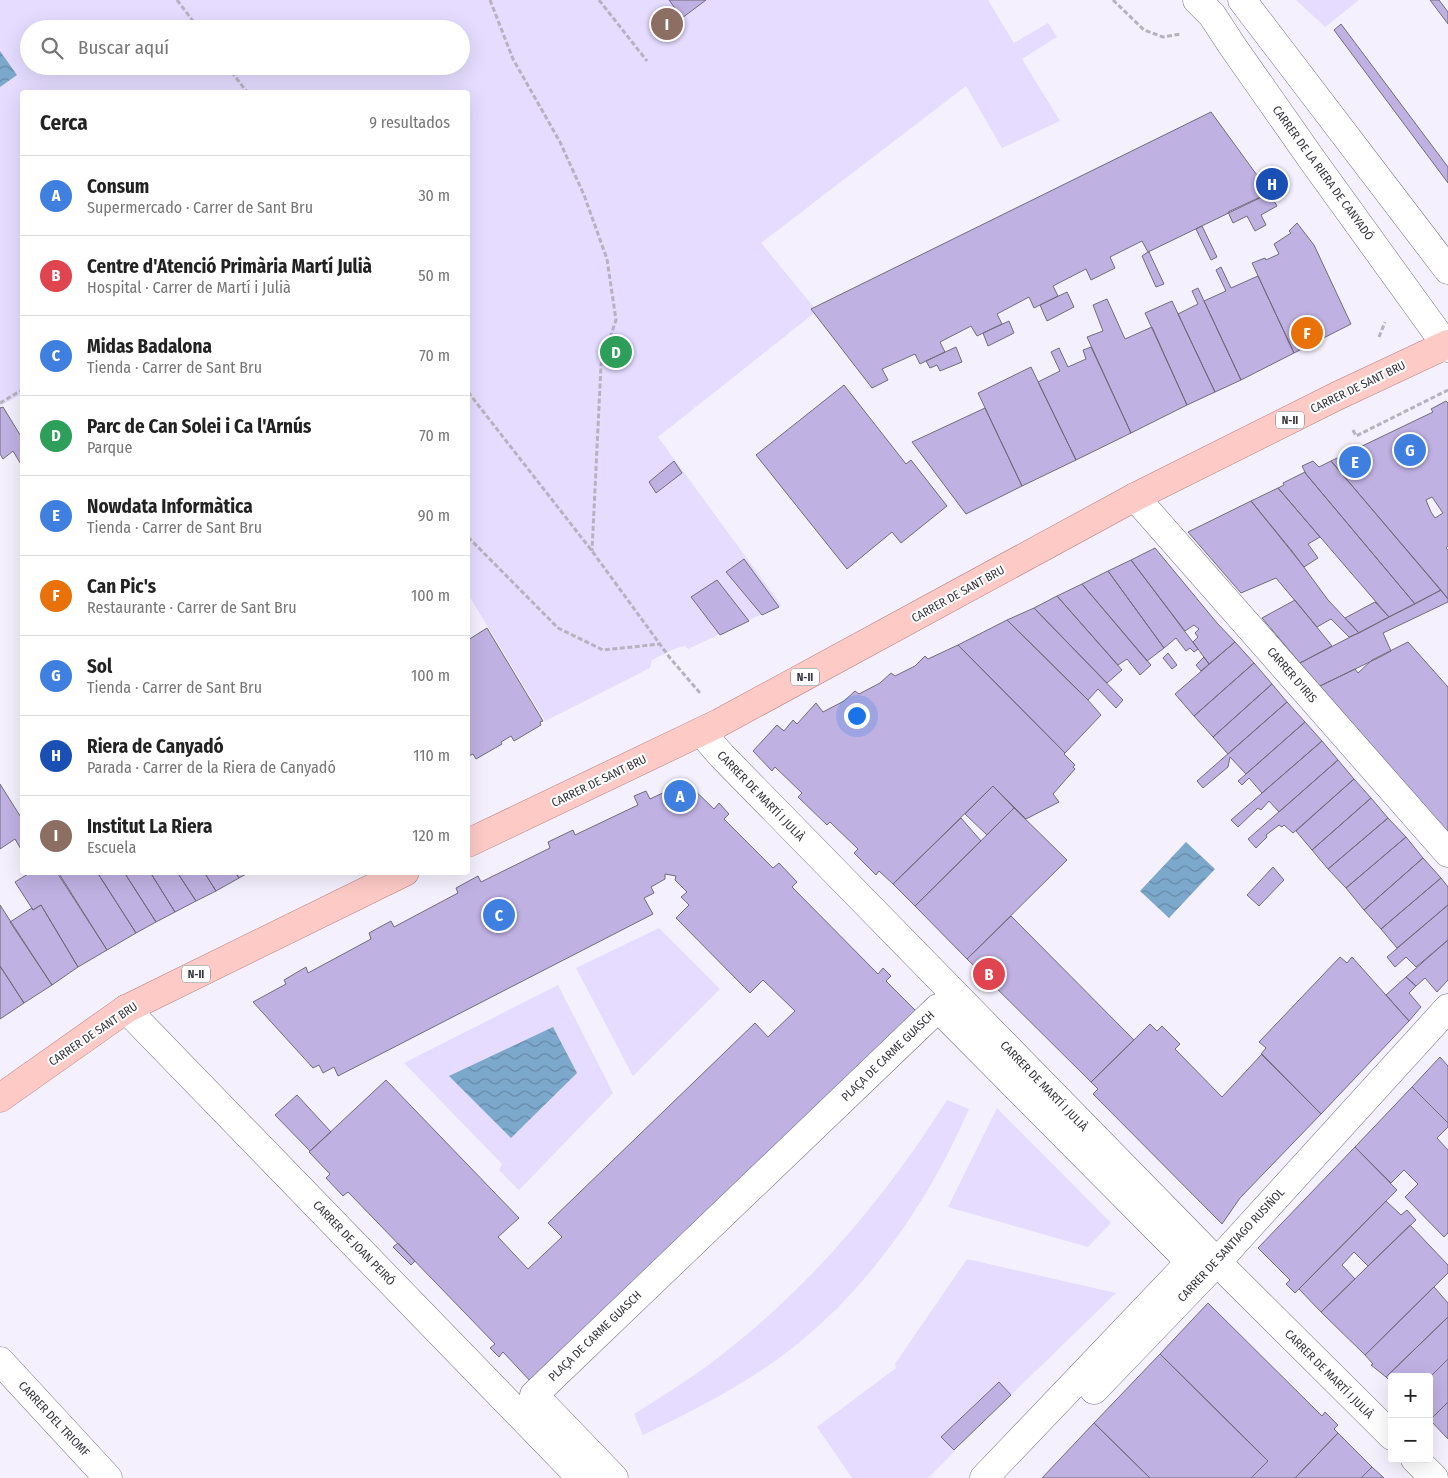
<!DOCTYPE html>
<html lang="es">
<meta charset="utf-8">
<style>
body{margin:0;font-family:"Fira Sans Condensed",sans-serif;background:#f6f6f6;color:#222}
.controls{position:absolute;right:15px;bottom:15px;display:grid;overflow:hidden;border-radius:5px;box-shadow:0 5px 20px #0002}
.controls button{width:45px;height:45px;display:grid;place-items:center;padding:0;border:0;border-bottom:1px solid #e0e0e0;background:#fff;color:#222;font:25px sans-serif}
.you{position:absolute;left:856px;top:715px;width:18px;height:18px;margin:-12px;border:4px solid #fff;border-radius:50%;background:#1a73e8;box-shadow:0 0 0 8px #1a73e833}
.badge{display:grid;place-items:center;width:32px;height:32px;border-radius:50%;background:#3b9267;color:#fff;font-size:16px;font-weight:700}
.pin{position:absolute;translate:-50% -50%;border:2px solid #fff;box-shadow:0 1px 5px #0006}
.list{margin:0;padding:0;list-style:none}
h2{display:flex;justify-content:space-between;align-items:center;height:65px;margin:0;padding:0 20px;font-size:21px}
h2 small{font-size:16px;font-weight:400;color:#767676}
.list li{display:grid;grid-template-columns:32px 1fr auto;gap:15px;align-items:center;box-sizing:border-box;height:80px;padding:0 20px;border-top:1px solid #e0e0e0}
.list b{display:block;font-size:19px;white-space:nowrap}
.list p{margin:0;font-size:16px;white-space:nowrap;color:#767676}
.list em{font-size:16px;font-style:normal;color:#767676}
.icon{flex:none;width:28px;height:28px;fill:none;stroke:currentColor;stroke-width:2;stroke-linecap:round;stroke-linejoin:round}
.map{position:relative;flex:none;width:1448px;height:1478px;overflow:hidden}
.search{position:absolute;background:#fff;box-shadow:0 5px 20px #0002;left:20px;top:20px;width:450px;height:55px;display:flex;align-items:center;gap:12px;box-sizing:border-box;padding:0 18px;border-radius:28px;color:#767676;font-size:19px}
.panel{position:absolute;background:#fff;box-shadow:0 5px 20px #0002;left:20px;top:90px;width:450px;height:785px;border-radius:5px}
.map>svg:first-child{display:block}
.green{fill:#e5dcff;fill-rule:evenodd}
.water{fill:url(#water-waves)}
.building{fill:#bfb1e2;stroke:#716d7b;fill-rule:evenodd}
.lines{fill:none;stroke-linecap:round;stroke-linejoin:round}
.street-casing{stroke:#74717f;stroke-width:29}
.primary-casing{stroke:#b77f7d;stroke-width:29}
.path{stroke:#b6b3be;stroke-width:3;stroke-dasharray:5 2.5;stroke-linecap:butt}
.street{stroke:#fff;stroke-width:28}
.primary{stroke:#fdcac6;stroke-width:28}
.labels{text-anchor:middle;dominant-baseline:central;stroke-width:4;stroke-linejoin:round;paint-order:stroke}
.shield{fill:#fff;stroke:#747277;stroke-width:1}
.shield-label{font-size:11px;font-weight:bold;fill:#38363d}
.street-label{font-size:12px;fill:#38363d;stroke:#fff}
</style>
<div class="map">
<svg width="1448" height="1478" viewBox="0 0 1448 1478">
<defs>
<pattern id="water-waves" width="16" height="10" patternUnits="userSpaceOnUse" patternTransform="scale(1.25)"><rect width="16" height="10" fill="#7ca8cc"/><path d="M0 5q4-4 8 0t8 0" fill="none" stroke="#678aa7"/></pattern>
</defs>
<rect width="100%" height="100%" fill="#f4f0fd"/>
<path class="green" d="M0,0H988L1014,43L1048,23L1057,37L1022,59L1060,121L1002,148L966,86L761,243L817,311L658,437L781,605L688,649L685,646C673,648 662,655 652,660L650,668L545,721L468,594V92H22V394L0,406ZM29,29H461V66H29Z
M1296,0H1359L1325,27Z
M659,928L720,989L633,1076L576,968Z
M558,985L613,1093L519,1190L499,1170L502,1164L404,1063Z
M947,1100L969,1109C927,1206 862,1299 775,1361C734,1390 689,1413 643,1435L634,1414C666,1394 698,1374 728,1350C816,1280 887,1195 947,1100Z
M997,1108L1111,1223L1088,1247L948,1207Z
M967,1259L1116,1293L1011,1395L999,1383L941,1438L955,1451L928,1478H852L817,1427L896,1368L895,1364Z"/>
<path class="water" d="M0,51L17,75L0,87Z
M1186,842L1215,869L1169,918L1140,891Z
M553,1027L577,1073L511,1138L449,1076Z"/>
<path class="building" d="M669,0H706L682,18Z
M1430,0H1439L1448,12V24Z
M1341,24L1448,167V183L1334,30Z
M1211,112L1270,193L1148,252L1142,241L1110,257L1115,268L1091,280L1086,269L1053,286L1058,296L1034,308L1029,297L997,314L1002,324L977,336L971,326L940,342L945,352L926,361L920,364L915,354L882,369L888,380L872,388L811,309Z
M1269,193L1277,206L1261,215L1266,225L1255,231L1247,216L1233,223L1228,212Z
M1297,223L1314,245L1351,324L1294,353L1252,263L1265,258L1266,260L1279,254L1274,244L1291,233L1289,231Z
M1202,226L1217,257L1211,260L1196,229Z
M1148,252H1149L1164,284L1156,287L1142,256Z
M1221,267L1231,288L1258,276L1294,353L1241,380L1204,301L1226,291L1216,270Z
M1198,288L1241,380L1215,392L1178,314L1198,304L1192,291Z
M1067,292L1074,307L1047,321L1040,305Z
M1107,299L1125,339L1152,327L1187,405L1131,433L1087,337L1103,331L1093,305Z
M1172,301L1215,392L1187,405L1145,313Z
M1009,321L1014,333L988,346L983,333Z
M956,347L962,362L940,371L937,365L930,368L926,361Z
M1091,347L1131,433L1076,460L1038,382L1060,371L1051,352L1059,348L1068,367L1086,359L1083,350Z
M1031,367L1076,460L1022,486L978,393Z
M844,385L906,464L911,460L947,506L901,543L892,532L847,569L756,455Z
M1446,401L1448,403V546L1446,548L1448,550V599L1331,461L1433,412L1431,409ZM1432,497L1443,513L1435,518L1431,512L1426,500Z
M3,407L22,438V466L13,451L3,459L0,454V408Z
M985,408L1022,486L966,514L912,442Z
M674,461L682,473L656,493L649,482Z
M1313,461L1319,467L1331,461L1441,590L1415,604L1306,474L1302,466Z
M1305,472L1306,474L1415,604L1389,617L1278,488L1284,485L1283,483Z
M1278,488L1320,537L1308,544L1318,558L1304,567L1251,501Z
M1251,501L1292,551L1328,600L1359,633L1349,637L1331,619L1317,627L1276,578L1241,593L1188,532Z
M1155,548L1217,623L1235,642L1209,664L1193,642L1198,637L1195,633L1199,629L1194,625L1185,631L1131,560Z
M744,559L779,607L762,615L726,572Z
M1131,560L1198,649L1194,652L1190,648L1186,651L1176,638L1164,648L1108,571Z
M1108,571L1164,648L1147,661L1082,584Z
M717,580L749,621L720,635L691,597Z
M1082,584L1151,665L1140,675L1127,659L1118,665L1057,596Z
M1441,590L1448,599V602L1383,633L1391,651L1382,656L1320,686L1300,663Z
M1057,596L1122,670L1107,683L1034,608Z
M1295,600L1332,646L1300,663L1262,618Z
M1375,602L1389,617L1359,633L1345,618Z
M1034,608L1123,700L1116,708L1098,689L1088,700L1007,620Z
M1007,620L1087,699L1101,715L1065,753L958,645Z
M487,628L543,721L540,722L541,725L514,741L511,736L501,742L502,744L476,759L473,754L469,756L468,753V640Z
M1235,642L1254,663L1194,716L1175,694Z
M1408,642L1448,687V832L1320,686L1355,669L1358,673L1372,660Z
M958,645L1065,753L1064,754L1075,765L1073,767L1075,769L1053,794L1059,802L1026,819L993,786L893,884L879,871L876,875L854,853L858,849L830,822L827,825L798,797L802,793L775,767L772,771L753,751L777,725L784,731L793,720L797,724L816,703L823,712L844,701L855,691L859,694L880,683L891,673L895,676L915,666L925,656L928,659Z
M1168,653L1177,665L1172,669L1163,658Z
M1204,657L1209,664L1201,671L1196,665Z
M1254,663L1272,684L1213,737L1194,716Z
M1272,684L1287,702L1228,754L1213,737Z
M1287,702L1305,722L1246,774L1230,757L1228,767L1203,788L1197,781Z
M1305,722L1322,741L1262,793L1249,778L1242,785L1238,781Z
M1322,741L1338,760L1279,812L1269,801L1261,810L1258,808L1238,827L1231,820Z
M1338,760L1354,779L1293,833L1284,825L1282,827L1279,825L1266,835L1267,837L1256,848L1248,839Z
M1354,779L1371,798L1312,850L1296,831Z
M686,782L714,809L719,803L729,814L724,819L773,868L779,863L797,882L792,887L878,974L883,968L891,976L886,981L917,1012L533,1384L503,1352L499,1357L490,1348L495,1344L348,1192L343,1196L326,1178L330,1174L309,1152L386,1080L519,1218L498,1237L528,1269L562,1237L548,1223L755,1023L768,1037L795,1011L763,980L750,993L676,918L689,905L681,897L687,892L675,880L676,876L665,874V879L651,887L654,893L644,898L653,914L338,1076L334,1067L323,1073L319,1065L313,1068L253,1002L286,984L284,980L306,967L308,973L371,939L369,933L391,921L394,927L458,893L456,888L478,876L481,882L550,848L548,842L573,830L575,835L638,805L634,796L646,791L650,799Z
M0,784L22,819V851L15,839L0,849Z
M993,786L1014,808L987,835L965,814Z
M1371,798L1388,818L1328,869L1312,850Z
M1014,808L1067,860L967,959L915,906Z
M961,818L981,841L915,906L893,884Z
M1388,818L1406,837L1346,888L1328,869Z
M1406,837L1423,858L1364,910L1346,888Z
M1423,858L1441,878L1381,929L1364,910Z
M1273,867L1284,880L1259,906L1247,895Z
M31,872H58L107,950L78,967L41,905L33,910L15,882Z
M60,872H97L136,933L107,950L58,874Z
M97,872H124L156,922L136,933Z
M124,872H150L175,912L156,922Z
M150,872H177L196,901L175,912Z
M177,872H204L216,891L196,901Z
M204,872H235L239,878L216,891Z
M235,872H250L239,878Z
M1441,878L1448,887V905L1397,948L1381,929Z
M0,905L52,985L24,1003L0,966Z
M41,905L78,967L52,985L10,922L32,908L33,910Z
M1448,905V940L1416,967L1406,957L1395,967L1387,957Z
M1011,916L1134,1040L1091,1082L967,959Z
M1448,940V980L1437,992L1425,978L1416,986L1406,977Z
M1340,957L1347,963L1352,957L1409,1021L1321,1114L1261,1054L1266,1048L1259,1042Z
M0,966L24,1003L0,1019Z
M1406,977L1416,986L1409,993L1421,1007L1409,1021L1386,995Z
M1150,1024L1157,1031L1162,1026L1180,1044L1175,1049L1222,1097L1262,1054L1321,1114L1240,1198L1222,1224L1093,1094L1098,1089L1091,1082Z
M1440,1057L1448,1066V1123L1412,1087Z
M1412,1087L1448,1123V1127L1437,1138L1448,1150V1233L1444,1237L1405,1197L1418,1184L1404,1170L1391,1183L1355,1147Z
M297,1095L331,1132L310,1151L275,1115Z
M1355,1147L1397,1190L1295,1293L1286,1284L1290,1280L1258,1248Z
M1386,1201L1401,1215L1407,1210L1416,1220L1368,1266L1354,1252L1342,1265L1355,1279L1321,1312L1299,1289Z
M1410,1225L1448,1265V1273L1365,1355L1321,1312Z
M398,1243L415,1261L411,1265L393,1247Z
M1434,1287L1448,1303V1317L1386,1377L1371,1365L1373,1364L1365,1355Z
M1208,1303L1322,1416L1325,1412L1338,1425L1334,1429L1338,1433L1295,1478H1251L1268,1461L1160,1354Z
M1448,1317V1359L1429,1378L1392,1377V1383L1386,1377Z
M1160,1354L1268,1461L1251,1478H1150L1094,1423Z
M1448,1359V1402L1430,1420L1429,1378Z
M999,1382L1011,1395L954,1450L941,1437Z
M1448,1402V1439L1430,1420Z
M1094,1423L1150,1478H1042Z
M1338,1433L1372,1467L1361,1478H1295Z
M1372,1467L1384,1478H1361Z"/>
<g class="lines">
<g class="street-casing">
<path id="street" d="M1197,0L1212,15L1233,47L1313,161L1448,348
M1242,0L1448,270
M1135,497L1448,853
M701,732L722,756L1217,1262L1392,1436
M126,1009L581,1478
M0,1361L108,1478
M1094,1390L1217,1262L1448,1008
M1415,1459L1434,1478
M614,1478L534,1395L938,1008L1190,1262L984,1478"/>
</g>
<g class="primary-casing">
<path id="primary" d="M468,843L719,723L1135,497L1337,396L1448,344
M0,1098L126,1009L405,872"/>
</g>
<path class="path" d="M177,0L199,29
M490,0L513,59L560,142L584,195L607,259L616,320L601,365L592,551
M599,0L647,61
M1113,0L1144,30L1163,37L1181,34
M227,66L247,92
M1379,337L1385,322
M468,392L592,551L670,658L700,693
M0,403L22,390
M1353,430L1356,436L1448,390
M468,537L558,628L603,650L660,644"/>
<use href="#street" class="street"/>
<use href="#primary" class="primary"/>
</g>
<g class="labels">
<g class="shield">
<rect x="1276" y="411.5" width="28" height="17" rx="4"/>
<rect x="791" y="668.5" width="28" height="17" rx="4"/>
<rect x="182" y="965.5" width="28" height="17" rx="4"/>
</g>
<g class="shield-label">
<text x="1290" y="420">N-II</text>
<text x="805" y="677">N-II</text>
<text x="196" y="974">N-II</text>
</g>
<g class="street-label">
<text transform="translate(1323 173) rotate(54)">CARRER DE LA RIERA DE CANYADÓ</text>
<text transform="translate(1358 387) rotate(-26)">CARRER DE SANT BRU</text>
<text transform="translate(958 594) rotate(-29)">CARRER DE SANT BRU</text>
<text transform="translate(1292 675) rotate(49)">CARRER D'IRIS</text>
<text transform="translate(599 781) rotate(-26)">CARRER DE SANT BRU</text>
<text transform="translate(761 796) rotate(46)">CARRER DE MARTÍ I JULIÀ</text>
<text transform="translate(93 1034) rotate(-34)">CARRER DE SANT BRU</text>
<text transform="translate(888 1056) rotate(-44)">PLAÇA DE CARME GUASCH</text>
<text transform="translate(1044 1086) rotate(46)">CARRER DE MARTÍ I JULIÀ</text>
<text transform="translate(354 1243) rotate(46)">CARRER DE JOAN PEIRÓ</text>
<text transform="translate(1231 1245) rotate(-47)">CARRER DE SANTIAGO RUSIÑOL</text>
<text transform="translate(595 1336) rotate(-44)">PLAÇA DE CARME GUASCH</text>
<text transform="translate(1329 1374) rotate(45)">CARRER DE MARTÍ I JULIÀ</text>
<text transform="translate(54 1419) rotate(47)">CARRER DEL TRIOMF</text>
</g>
</g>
</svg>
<div class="controls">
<button>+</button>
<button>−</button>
</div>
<div class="you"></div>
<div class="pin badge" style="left:680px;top:796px;background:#3f7fe0">A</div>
<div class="pin badge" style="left:989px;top:974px;background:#e0444e">B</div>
<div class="pin badge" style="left:499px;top:915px;background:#3f7fe0">C</div>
<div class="pin badge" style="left:616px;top:352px;background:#2e9e5b">D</div>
<div class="pin badge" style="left:1355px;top:462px;background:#3f7fe0">E</div>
<div class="pin badge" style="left:1307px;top:333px;background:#e8710a">F</div>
<div class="pin badge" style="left:1410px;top:450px;background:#3f7fe0">G</div>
<div class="pin badge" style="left:1272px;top:184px;background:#1a4fb4">H</div>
<div class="pin badge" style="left:667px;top:24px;background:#8d6e63">I</div>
<div class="search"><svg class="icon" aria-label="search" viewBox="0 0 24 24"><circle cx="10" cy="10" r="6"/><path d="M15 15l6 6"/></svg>Buscar aquí</div>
<section class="panel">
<h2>Cerca<small>9 resultados</small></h2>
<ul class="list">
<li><span class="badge" style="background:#3f7fe0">A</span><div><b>Consum</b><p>Supermercado · Carrer de Sant Bru</p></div><em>30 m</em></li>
<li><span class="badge" style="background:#e0444e">B</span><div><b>Centre d'Atenció Primària Martí Julià</b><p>Hospital · Carrer de Martí i Julià</p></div><em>50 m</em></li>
<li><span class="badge" style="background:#3f7fe0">C</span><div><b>Midas Badalona</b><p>Tienda · Carrer de Sant Bru</p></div><em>70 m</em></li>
<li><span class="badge" style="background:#2e9e5b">D</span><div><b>Parc de Can Solei i Ca l'Arnús</b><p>Parque</p></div><em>70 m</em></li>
<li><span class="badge" style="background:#3f7fe0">E</span><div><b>Nowdata Informàtica</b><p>Tienda · Carrer de Sant Bru</p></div><em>90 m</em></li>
<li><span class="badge" style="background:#e8710a">F</span><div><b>Can Pic's</b><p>Restaurante · Carrer de Sant Bru</p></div><em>100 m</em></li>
<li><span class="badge" style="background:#3f7fe0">G</span><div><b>Sol</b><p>Tienda · Carrer de Sant Bru</p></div><em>100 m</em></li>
<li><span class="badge" style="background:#1a4fb4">H</span><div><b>Riera de Canyadó</b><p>Parada · Carrer de la Riera de Canyadó</p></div><em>110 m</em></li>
<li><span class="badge" style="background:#8d6e63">I</span><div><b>Institut La Riera</b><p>Escuela</p></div><em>120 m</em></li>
</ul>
</section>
</div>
